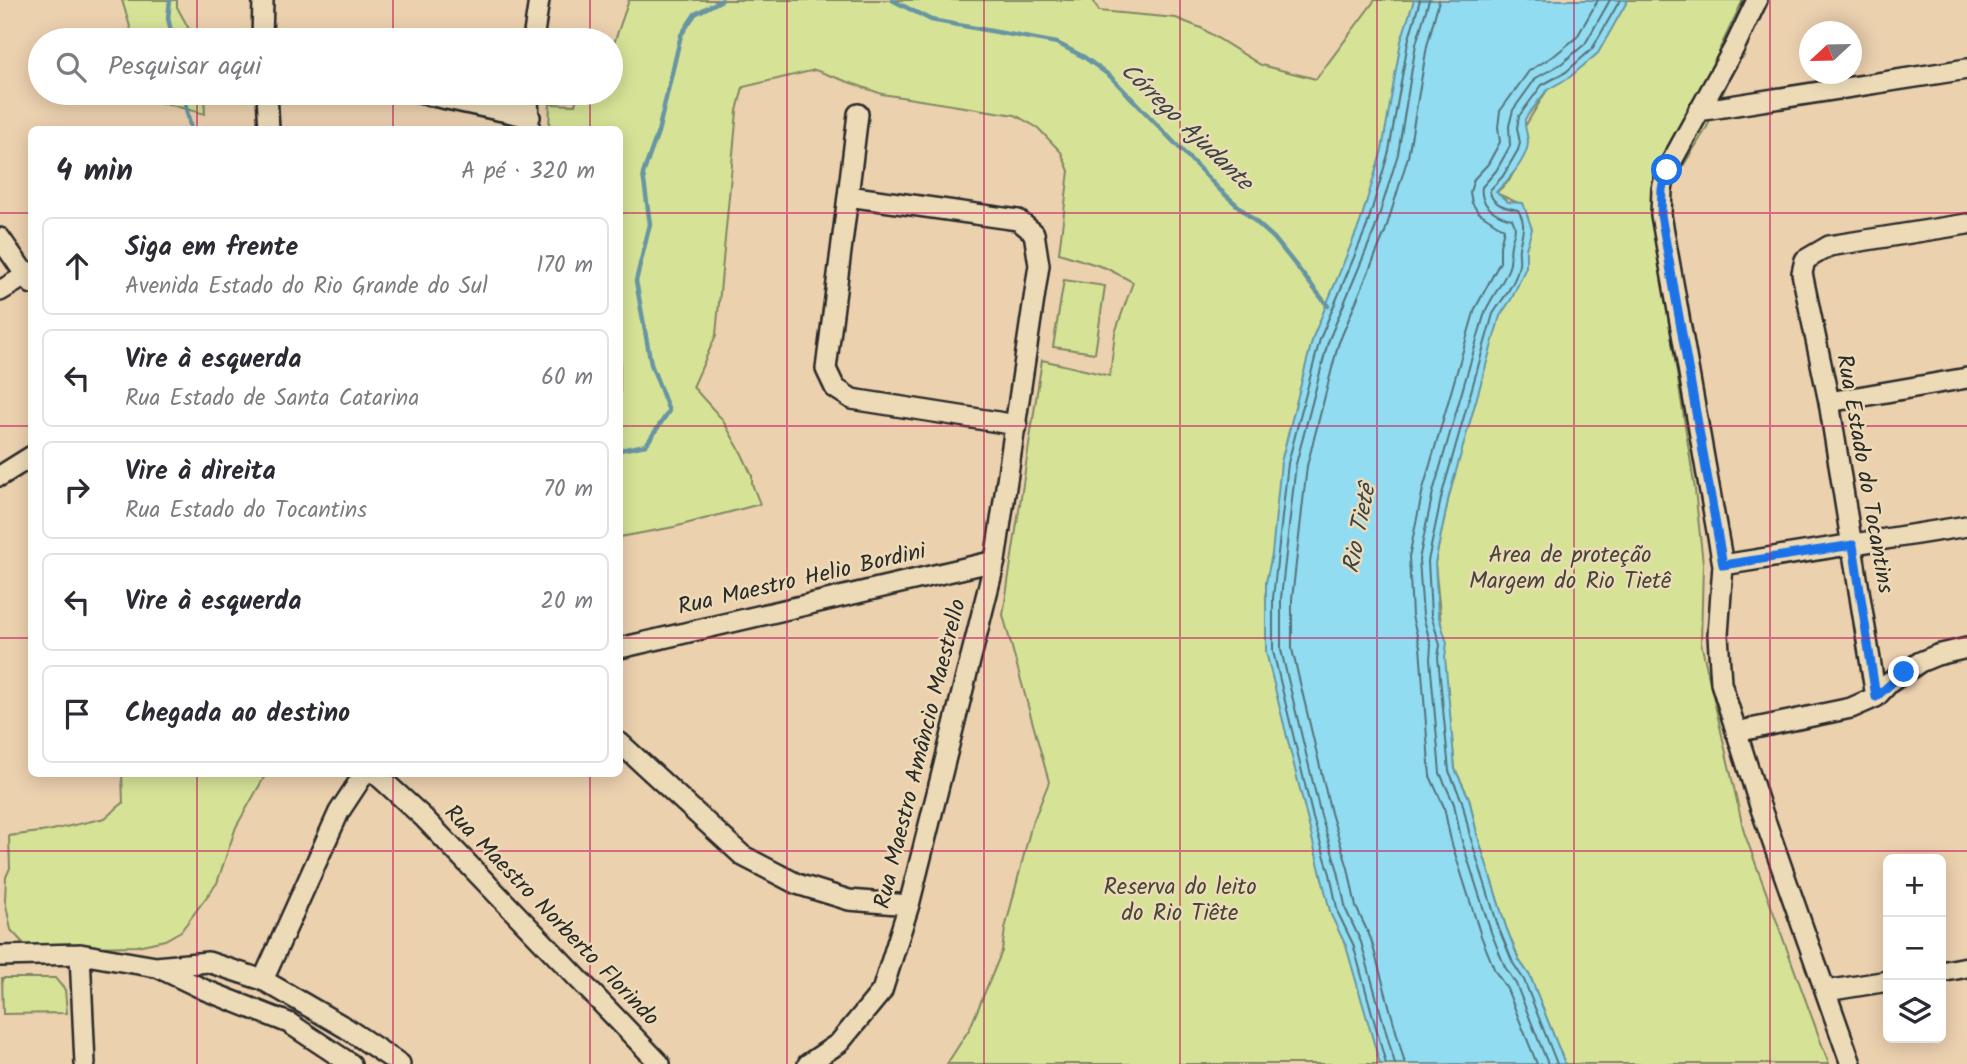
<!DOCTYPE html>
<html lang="pt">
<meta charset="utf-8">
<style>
body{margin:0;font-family:Kalam,sans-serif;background:#f7f7f7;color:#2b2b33}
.controls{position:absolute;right:21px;bottom:21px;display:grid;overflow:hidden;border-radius:10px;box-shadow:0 4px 18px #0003}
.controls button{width:63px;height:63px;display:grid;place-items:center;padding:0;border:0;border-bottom:2px solid #e1e1e2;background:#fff;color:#2b2b33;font:35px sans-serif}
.compass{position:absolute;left:1799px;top:21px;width:63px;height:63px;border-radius:50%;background:#fff;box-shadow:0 4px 18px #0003;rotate:248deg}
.stop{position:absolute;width:21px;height:21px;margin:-16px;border:5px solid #1a73e8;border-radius:50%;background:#fff}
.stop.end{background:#1a73e8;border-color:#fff;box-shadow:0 2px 7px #0008}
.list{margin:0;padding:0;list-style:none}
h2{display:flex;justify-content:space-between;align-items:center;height:91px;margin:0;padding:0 28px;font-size:30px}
h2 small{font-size:23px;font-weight:400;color:#7c7c81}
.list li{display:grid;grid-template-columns:46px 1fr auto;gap:21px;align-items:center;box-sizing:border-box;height:98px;margin:0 14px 14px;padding:0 14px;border:2px solid #e1e1e2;border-radius:10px}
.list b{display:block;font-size:26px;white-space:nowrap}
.list p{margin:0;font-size:23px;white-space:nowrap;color:#7c7c81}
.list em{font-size:23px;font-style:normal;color:#7c7c81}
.icon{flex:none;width:38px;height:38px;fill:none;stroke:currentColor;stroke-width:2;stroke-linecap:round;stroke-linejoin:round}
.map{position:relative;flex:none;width:1967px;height:1064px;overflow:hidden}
.search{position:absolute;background:#fff;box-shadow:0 4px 18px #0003;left:28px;top:28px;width:595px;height:77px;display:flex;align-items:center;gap:18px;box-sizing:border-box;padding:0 24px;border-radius:38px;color:#7c7c81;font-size:26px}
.panel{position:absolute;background:#fff;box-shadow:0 4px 18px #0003;left:28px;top:126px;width:595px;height:651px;border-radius:10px}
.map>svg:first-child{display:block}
.green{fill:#d6e397;stroke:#808761;stroke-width:2}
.water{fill:#91dcf1;stroke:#6895a2;stroke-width:2}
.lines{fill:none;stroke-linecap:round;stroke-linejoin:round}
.shore{stroke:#54727a;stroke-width:2}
.stream{stroke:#6895a2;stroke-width:4.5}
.minor-casing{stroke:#2b2b2b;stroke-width:24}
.minor{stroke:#eddbb8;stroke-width:19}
.route{stroke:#1a73e8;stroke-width:9}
.grid{fill:none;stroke:#c2185b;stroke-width:2;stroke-opacity:0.55}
.labels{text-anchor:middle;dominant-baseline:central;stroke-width:5;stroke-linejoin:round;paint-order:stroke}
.street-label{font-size:23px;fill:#2b2b2b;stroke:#eddbb8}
.park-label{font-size:23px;fill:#45473b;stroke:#eddbb8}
.water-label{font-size:24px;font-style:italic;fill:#3a4649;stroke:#eddbb8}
</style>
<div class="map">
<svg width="1967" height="1064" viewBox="0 0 1967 1064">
<rect width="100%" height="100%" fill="#ecd1af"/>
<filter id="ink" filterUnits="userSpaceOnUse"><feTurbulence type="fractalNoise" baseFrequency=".0143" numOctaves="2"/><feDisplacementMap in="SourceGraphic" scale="14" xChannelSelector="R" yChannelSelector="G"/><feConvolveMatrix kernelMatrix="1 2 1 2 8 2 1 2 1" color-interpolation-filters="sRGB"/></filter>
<g filter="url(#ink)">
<path class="green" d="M122,0H177V7L189,29L188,34L190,40H134Z
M629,0H1093L1099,11L1176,18L1201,28L1261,65L1316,79L1375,0H1464L1399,1064H947L970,1028L1002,951L1005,929L1031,827L1049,782L1003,615L1042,360L1110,376L1115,333L1133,282L1106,268L1059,253L1069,171L1061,152L1038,128L1015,115L882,94L815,70L743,87L737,111L716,335L693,387L722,419L742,454L752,476V484L760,504L674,527L620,537V130H549L550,104L575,105L578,93H611V52Z
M1628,0H1743L1720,48L1744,56L1737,63L1706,129L1667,192L1664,289L1695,490L1703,563L1701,643L1744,832L1829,1064H1565L1530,976L1519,960L1506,927L1477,834L1469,798L1455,769L1435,563L1449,496L1523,205L1496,193L1509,181L1524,153V128L1547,90Z
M152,93H204L205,114L155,101Z
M1064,280L1105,286L1095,353L1053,347Z
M122,774H266L236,827L217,883L181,931L165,940L137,946L37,948L25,945L11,930L5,900L6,877L10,868L9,836L48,831L105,818L123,803Z
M2,978H55L65,990L67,1013L3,1014Z"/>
<path class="water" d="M1414,0H1628L1598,53L1570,77L1547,90L1525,119C1524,128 1528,135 1528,143C1527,159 1507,182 1496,192L1508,202L1523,203L1532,229L1526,249V267L1512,298L1500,316L1449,496L1435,563L1438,614L1447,643L1445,657L1455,769L1469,798L1477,834L1506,927L1519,960L1530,976L1565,1064H1380L1346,946L1331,915L1266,652V582L1272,554L1281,462L1313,337L1360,223L1382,150L1401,41Z"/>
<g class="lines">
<path class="shore" d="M1386,1064L1353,944L1338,913L1330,874L1313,818L1273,651V598L1288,463L1320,339L1367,226L1389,151L1408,42L1420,0
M1395,1064L1361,942L1346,910L1338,871L1321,816L1281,650V598L1296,464L1328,342L1375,229L1398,154L1416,44L1429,0
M1405,1064L1371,939L1356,907L1348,868L1331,813L1292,649V599L1307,466L1338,345L1385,232L1408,157L1427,46L1439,0
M1537,1064L1507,989L1495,971L1481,936L1451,841L1444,807L1430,776L1420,647L1412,616L1409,557L1423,489L1475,309L1500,262V246L1504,229L1478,212L1472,203L1470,192L1474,179L1488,164L1500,142L1498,127L1500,111L1529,71L1555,55L1577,37L1598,0
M1548,1064L1516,984L1505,967L1491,932L1461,838L1454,804L1440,773L1430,659L1431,645L1423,616L1419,560L1433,492L1485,312C1492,296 1503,284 1509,267C1512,260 1509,253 1511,245C1513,234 1518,229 1512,219C1496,216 1479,205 1482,187L1496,171L1510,146L1509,126L1513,110L1536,78L1561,64L1585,44L1610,0
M1557,1064L1524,980L1513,963L1499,929L1470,836L1462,801L1449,771L1438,657L1440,645L1431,615L1428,561L1442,494L1493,314C1502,299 1517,282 1519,264C1520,259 1518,253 1519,248C1522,232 1527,225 1518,210C1506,208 1490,204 1490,190L1503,176L1518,150L1520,143L1517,128L1519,116L1542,85L1566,72L1592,49L1620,0"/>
<path class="stream" d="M170,0L168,18L173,40
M892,0L931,20L1057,43L1084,57L1110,76L1219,189L1274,238L1328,306
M183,93L191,130
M620,450L646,445L669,411L651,364L636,281L650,224L643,174L658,132L681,35L695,14L722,0"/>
<g class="minor-casing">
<path id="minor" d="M1757,0L1735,46L1667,170L1662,189L1661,215L1723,565L1718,635L1721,683L1760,806L1851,1064
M262,40L263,0
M533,40L539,0
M267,93L269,130
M419,93L530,117
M528,93L529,128
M1698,111L1967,69
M848,196L858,114
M0,238L32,284
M0,291L32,272
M1829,402L1967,378
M0,476L32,456
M1723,565L1967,526
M620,648L995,561
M1876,697L1829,402L1802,273L1805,260L1829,246L1967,224
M1736,732L1851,708L1876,697L1889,683L1920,662L1937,655L1967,648
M620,743L743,856L797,884L849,900L909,905
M376,774L423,817L660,1064
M80,954L85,1064
M0,956L80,954L156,967L208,962L263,980L346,1028L400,1064
M157,967L205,990L289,1023L351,1064
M1941,972L1967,967
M263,980L339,812L364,774
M1826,991L1888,981
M808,1064L839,1043L882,991L909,905L995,561L1039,265L1034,233L1018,220L848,196L826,369L835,388L852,399L1017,425"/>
</g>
<use href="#minor" class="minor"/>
</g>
</g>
<g class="lines" filter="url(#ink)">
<path class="route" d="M1667,170L1662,189L1661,215L1723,565L1853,545L1876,697L1904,672"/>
</g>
<path class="grid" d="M197,0V40M393,0V40M590,0V40M787,0V1064M984,0V1064M1180,0V1064M1377,0V1064M1574,0V1064M1770,0V1064M197,93V130M393,93V130M590,93V130M0,213H32M620,213H1967M0,426H32M620,426H1967M0,638H32M620,638H1967M197,774V1064M393,774V1064M590,774V1064M0,851H1967"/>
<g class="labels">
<g class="street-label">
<text transform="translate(1864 474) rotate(80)">Rua Estado do Tocantins</text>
<text transform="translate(802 580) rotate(-13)">Rua Maestro Helio Bordini</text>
<text transform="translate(921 754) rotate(-76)">Rua Maestro Amâncio Maestrello</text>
<text transform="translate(551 916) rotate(46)">Rua Maestro Norberto Florindo</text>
</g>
<g class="park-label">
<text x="1570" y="556">Area de proteção<tspan x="1570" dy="26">Margem do Rio Tietê</tspan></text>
<text x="1180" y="888">Reserva do leito<tspan x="1180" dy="26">do Rio Tiête</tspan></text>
</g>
<g class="water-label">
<text transform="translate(1186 127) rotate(44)">Córrego Ajudante</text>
<text transform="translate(1360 529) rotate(-79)">Rio Tietê</text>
</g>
</g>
</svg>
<div class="controls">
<button>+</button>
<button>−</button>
<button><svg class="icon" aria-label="layers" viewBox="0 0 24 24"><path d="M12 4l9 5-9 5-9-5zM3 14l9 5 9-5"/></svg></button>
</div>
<svg class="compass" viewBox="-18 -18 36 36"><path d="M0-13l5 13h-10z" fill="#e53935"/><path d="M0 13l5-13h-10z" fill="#7c7c81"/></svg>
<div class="stop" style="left:1667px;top:170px"></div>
<div class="stop end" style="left:1904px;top:672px"></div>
<div class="search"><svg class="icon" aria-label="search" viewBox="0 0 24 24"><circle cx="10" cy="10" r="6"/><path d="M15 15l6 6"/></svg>Pesquisar aqui</div>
<section class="panel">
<h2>4 min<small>A pé · 320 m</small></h2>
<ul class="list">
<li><svg class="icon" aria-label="ahead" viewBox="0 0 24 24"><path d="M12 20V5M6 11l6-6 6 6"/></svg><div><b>Siga em frente</b><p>Avenida Estado do Rio Grande do Sul</p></div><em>170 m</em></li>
<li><svg class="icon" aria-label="left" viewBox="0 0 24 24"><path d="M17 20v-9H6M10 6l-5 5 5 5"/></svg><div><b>Vire à esquerda</b><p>Rua Estado de Santa Catarina</p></div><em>60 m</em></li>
<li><svg class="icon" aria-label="right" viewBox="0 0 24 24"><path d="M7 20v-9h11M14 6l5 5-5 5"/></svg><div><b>Vire à direita</b><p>Rua Estado do Tocantins</p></div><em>70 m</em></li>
<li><svg class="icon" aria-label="left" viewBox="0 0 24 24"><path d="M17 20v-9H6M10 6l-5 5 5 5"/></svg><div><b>Vire à esquerda</b></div><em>20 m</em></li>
<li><svg class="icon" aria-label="arrive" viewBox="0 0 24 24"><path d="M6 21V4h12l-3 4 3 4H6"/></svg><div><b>Chegada ao destino</b></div></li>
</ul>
</section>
</div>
